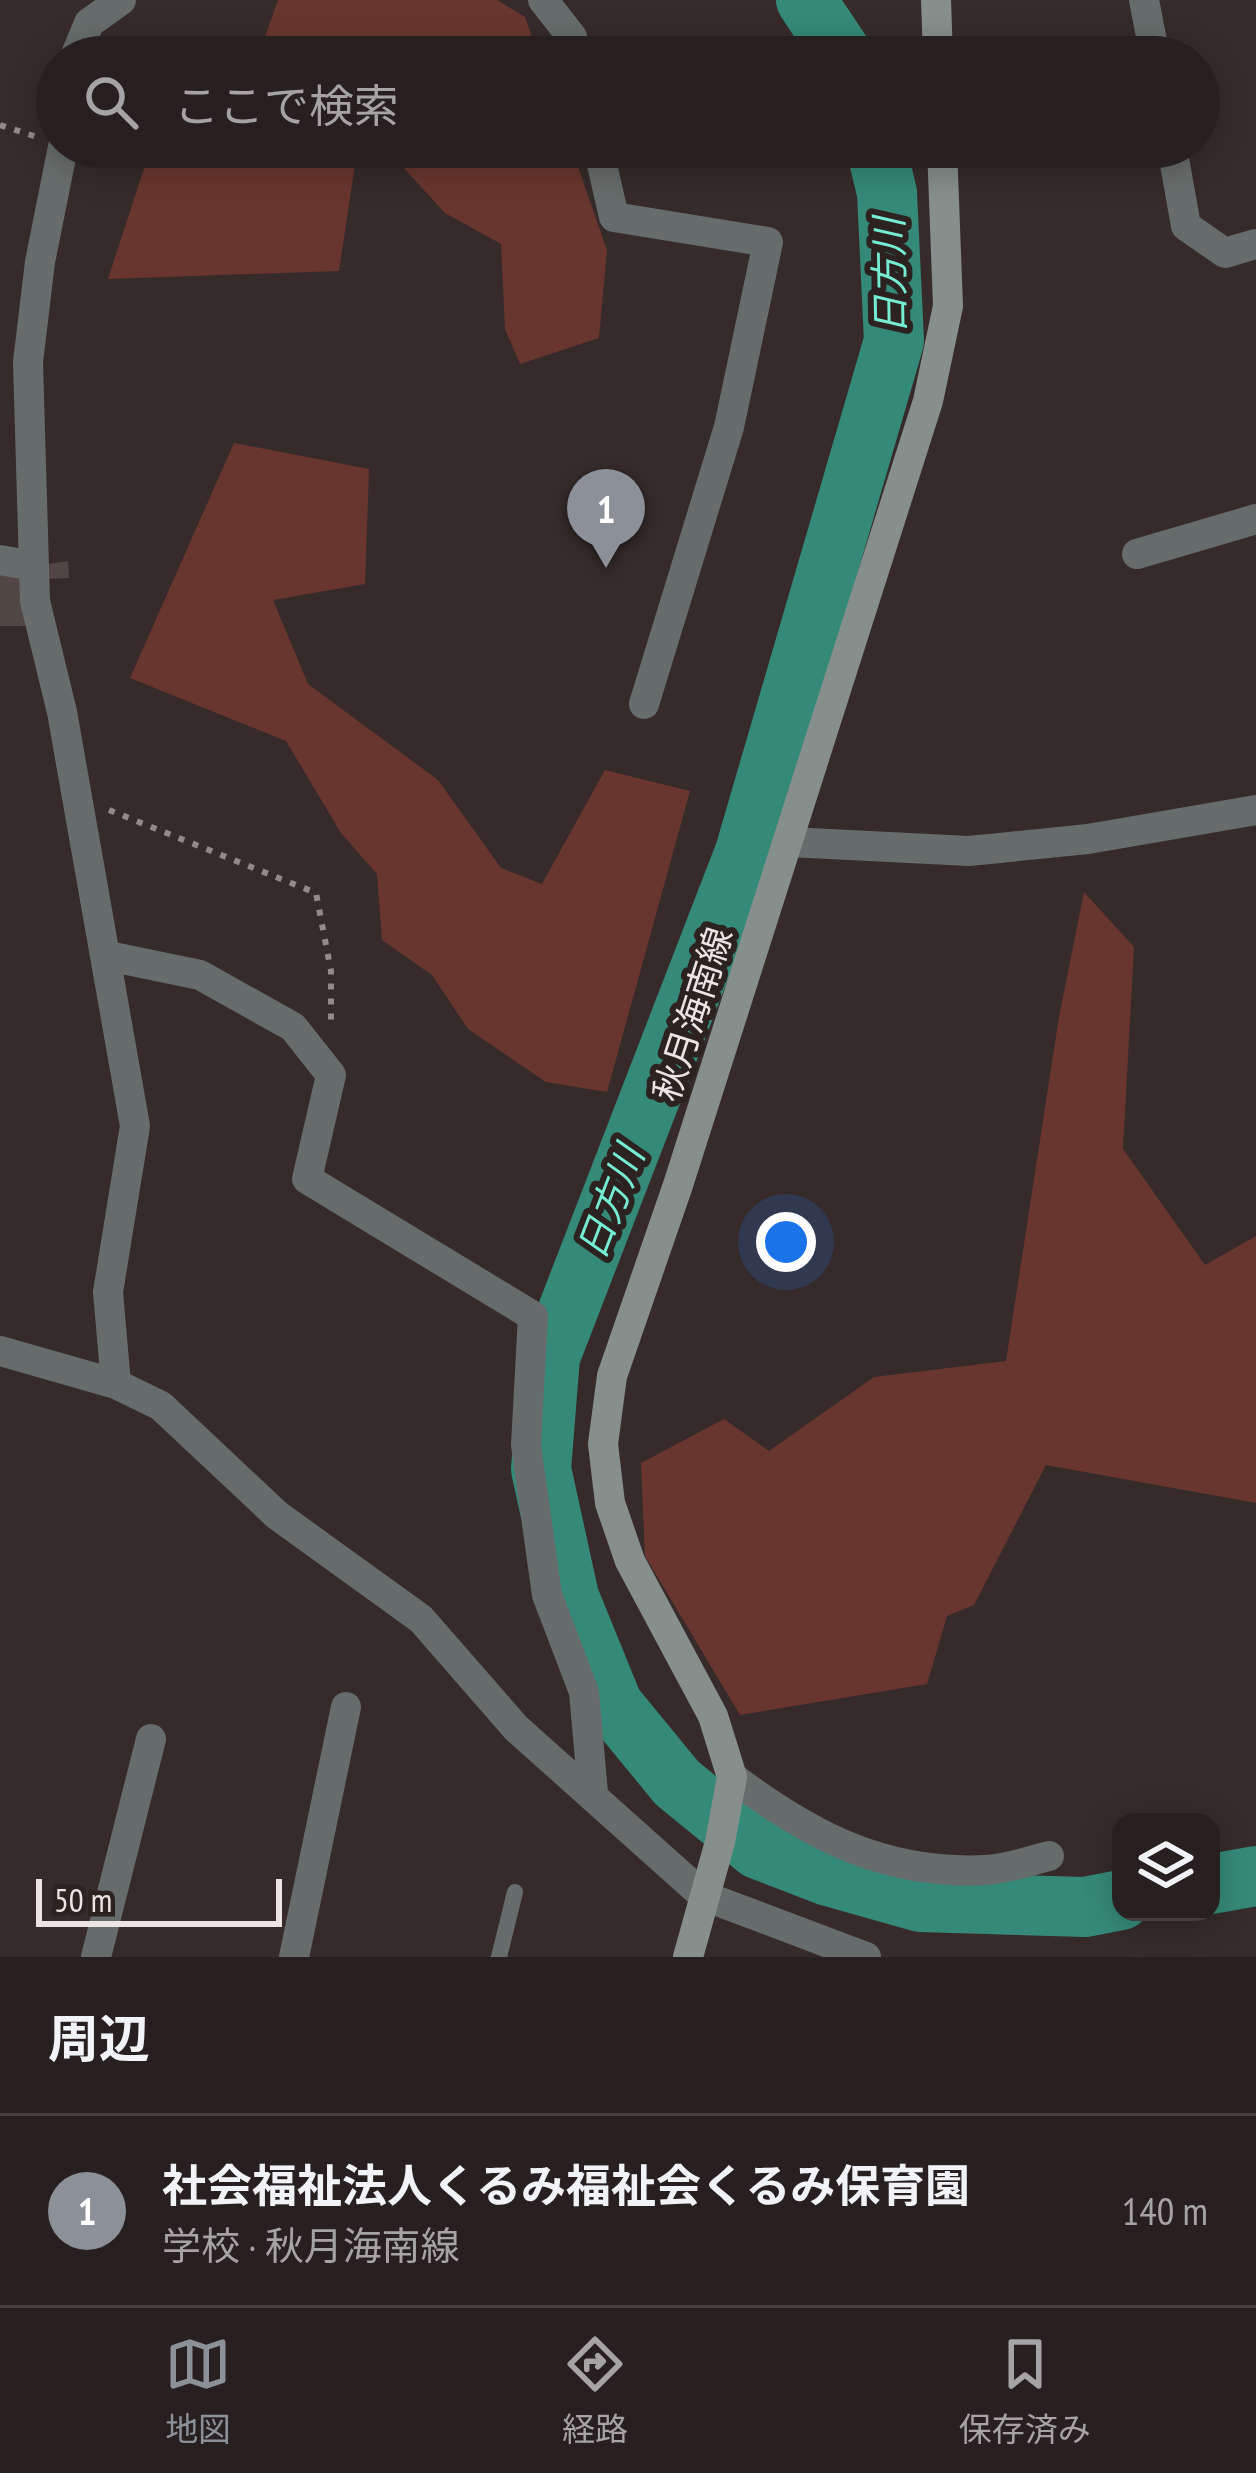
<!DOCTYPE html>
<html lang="ja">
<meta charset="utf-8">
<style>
body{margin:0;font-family:"PT Sans Narrow","Noto Sans JP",sans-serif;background:#342d2d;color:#f1f3f6}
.controls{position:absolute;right:36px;bottom:36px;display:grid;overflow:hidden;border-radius:24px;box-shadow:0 6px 30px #0003}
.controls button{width:108px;height:108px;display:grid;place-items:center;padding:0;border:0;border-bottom:3px solid #443e3e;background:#282020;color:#f1f3f6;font:60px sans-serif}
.scale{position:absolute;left:36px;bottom:30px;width:246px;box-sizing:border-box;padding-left:12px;border:6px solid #ece5e3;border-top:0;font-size:33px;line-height:42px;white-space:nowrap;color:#ece5e3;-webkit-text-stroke:9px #2c2220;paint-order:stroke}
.you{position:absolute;left:786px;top:1242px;width:42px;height:42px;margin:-30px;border:9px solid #fff;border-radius:50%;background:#1a73e8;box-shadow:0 0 0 18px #1a73e833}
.badge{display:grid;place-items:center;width:78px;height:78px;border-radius:50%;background:#8c9099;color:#fff;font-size:39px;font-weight:700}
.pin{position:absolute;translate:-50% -99px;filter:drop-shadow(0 3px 6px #0008)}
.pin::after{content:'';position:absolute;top:63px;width:42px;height:36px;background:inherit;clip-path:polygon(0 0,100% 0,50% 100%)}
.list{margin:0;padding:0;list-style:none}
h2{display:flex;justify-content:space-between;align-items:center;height:156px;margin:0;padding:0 48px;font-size:51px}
h2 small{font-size:39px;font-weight:400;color:#a5a3a5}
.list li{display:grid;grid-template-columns:78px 1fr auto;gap:36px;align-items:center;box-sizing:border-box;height:192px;padding:0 48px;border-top:3px solid #443e3e}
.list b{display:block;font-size:45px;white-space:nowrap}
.list p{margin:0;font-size:39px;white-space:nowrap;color:#a5a3a5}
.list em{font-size:39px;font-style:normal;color:#a5a3a5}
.icon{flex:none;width:66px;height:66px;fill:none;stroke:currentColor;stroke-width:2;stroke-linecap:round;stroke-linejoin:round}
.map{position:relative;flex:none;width:1256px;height:1957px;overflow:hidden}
.search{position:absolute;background:#282020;box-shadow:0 6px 30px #0003;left:36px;right:36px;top:36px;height:132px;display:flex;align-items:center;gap:30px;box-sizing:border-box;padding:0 42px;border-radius:66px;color:#a5a3a5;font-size:45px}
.sheet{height:348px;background:#282020}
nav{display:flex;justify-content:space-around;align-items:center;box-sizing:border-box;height:168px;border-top:3px solid #443e3e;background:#282020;font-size:33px;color:#a5a3a5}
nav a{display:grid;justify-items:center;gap:6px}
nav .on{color:#8c9099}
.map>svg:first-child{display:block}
.green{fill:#69362f}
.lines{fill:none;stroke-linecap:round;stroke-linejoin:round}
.river{stroke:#358978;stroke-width:60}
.building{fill:#524644}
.path{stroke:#928988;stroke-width:6;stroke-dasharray:6 9;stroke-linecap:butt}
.lane{stroke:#666c6b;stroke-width:16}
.street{stroke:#666c6b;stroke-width:30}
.secondary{stroke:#868f8c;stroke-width:30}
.labels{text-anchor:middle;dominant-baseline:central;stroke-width:12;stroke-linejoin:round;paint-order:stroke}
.street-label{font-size:36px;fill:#ece5e3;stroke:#2c2220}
.water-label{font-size:39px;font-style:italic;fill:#75edd4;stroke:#2c2220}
</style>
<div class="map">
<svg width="1256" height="1957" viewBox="0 0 1256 1957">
<rect width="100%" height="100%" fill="#362b2a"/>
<path class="green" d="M278,0H497L525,17L539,57H243L265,37Z
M151,147H571L607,250L599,338L520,364L505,329L501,244L445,213L391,154L356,158L339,271L108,279Z
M234,443L369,469L365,584L273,600L308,684L438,780L501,868L542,884L605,770L690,791L607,1092L546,1082L468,1029L432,975L382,940L377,874L341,833L286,741L130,678Z
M1084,892L1134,947L1123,1149L1205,1265L1256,1236V1503L1046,1465L974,1605L947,1616L927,1684L740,1715L645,1556L641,1463L724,1419L769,1451L874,1377L1006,1361L1059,1017Z"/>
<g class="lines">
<path class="river" d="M806,0L844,57
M876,147L887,193L894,341L745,852L550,1357L541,1469L569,1597L613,1705L677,1783L758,1849L828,1876L920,1902L1085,1907L1121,1900
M1211,1884L1256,1876"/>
</g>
<path class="building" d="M68,561L69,578L43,579L34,566Z
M0,574L22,578L27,626H0Z"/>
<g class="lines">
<path class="path" d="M0,125L37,137
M109,810L316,893L331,971V1022"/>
<path class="lane" d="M499,1957L515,1892"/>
<path class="street" d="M543,0L572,37L576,57
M1144,0L1155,57
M75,57L89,23L121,0
M63,147L40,262L28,362L35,601L62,712L135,1126L108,1292L116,1384
M598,147L614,217L768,242L729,427L644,704
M1172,147L1186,226L1225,253L1256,244
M1137,554L1256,519
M0,560L34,566
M789,842L969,851L1088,839L1256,810
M108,956L200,975L293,1027L331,1075L307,1179L533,1316L526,1445L547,1595L584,1692L593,1793
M0,1351L116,1384L161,1406L277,1515L421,1619L516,1728L704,1896L866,1957
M732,1777C811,1836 884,1875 986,1870C1007,1869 1029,1861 1049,1856
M96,1957L151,1739
M294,1957L346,1707"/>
<path class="secondary" d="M936,0L938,57
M688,1957L720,1842L732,1777L713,1716L630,1561L610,1503L603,1444L612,1376L678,1185L928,401L948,306L942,147"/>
</g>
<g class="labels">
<g class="street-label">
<text transform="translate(692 1014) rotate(-72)">秋月海南線</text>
</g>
<g class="water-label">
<text transform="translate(889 276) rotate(-91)">日方川</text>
<text transform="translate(610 1202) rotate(-69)">日方川</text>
</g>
</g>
</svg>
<div class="controls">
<button><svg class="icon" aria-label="layers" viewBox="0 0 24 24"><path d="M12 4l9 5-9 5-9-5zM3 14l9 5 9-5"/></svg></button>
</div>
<div class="scale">50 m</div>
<div class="you"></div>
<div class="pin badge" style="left:606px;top:568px">1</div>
<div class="search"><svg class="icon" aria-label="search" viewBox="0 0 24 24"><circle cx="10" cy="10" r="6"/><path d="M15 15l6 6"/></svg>ここで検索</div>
</div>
<section class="sheet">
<h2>周辺<small></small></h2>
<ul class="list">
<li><span class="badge">1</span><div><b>社会福祉法人くるみ福祉会くるみ保育園</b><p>学校 · 秋月海南線</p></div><em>140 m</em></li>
</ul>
</section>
<nav>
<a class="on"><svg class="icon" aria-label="map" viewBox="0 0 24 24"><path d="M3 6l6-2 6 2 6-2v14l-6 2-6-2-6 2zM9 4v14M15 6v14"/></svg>地図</a>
<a><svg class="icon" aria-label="directions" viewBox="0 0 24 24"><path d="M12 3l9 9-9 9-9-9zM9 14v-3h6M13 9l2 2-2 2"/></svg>経路</a>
<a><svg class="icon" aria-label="saved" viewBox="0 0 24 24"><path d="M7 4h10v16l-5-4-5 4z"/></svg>保存済み</a>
</nav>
